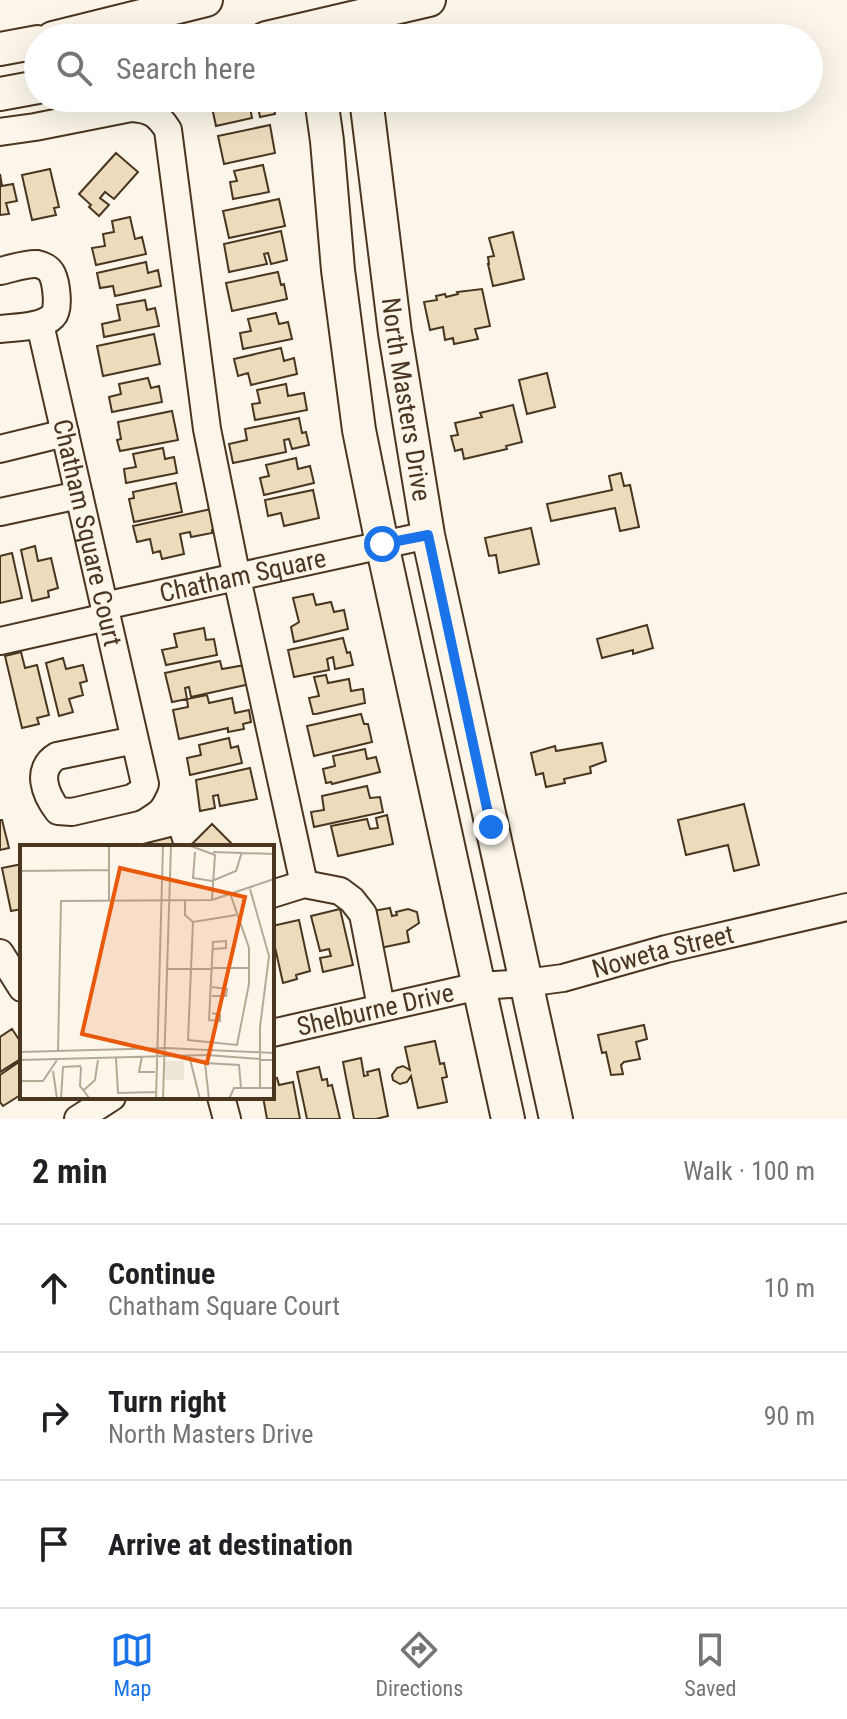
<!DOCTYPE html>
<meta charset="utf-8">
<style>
body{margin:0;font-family:"Roboto Condensed",sans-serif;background:#f6f6f6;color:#202124}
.stop{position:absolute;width:24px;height:24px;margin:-18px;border:6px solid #1a73e8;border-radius:50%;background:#fff}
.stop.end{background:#1a73e8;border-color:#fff;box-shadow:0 2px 8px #0008}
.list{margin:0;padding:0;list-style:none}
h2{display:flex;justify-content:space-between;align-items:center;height:104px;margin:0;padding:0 32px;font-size:34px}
h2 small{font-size:26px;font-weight:400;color:#757577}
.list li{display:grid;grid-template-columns:52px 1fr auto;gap:24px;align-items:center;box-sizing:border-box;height:128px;padding:0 32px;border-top:2px solid #e0e0e0}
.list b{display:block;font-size:30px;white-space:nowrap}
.list p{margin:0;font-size:26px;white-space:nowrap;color:#757577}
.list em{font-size:26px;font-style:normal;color:#757577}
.icon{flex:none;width:44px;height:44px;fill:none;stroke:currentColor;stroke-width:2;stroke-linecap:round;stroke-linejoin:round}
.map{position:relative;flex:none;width:847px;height:1119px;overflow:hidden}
.search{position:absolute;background:#fff;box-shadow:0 8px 32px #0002;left:24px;right:24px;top:24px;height:88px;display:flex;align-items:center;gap:20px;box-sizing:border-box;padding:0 28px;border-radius:44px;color:#757577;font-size:30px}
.sheet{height:488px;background:#fff}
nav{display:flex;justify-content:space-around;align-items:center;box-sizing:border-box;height:112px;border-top:2px solid #e0e0e0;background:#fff;font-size:22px;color:#757577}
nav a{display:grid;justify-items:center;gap:4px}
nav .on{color:#1a73e8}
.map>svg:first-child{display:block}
.building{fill:#ecdcbc;stroke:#4a3520;stroke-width:2}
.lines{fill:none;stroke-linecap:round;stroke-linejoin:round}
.minor-casing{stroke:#4a3520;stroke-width:30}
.major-casing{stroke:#4a3520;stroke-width:36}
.minor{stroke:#fbf6e9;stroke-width:26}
.major{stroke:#fbf6e9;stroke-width:32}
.route{stroke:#1a73e8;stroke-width:10}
.labels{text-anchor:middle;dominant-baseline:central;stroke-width:6;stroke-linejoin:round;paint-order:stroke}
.street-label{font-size:26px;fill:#4a3520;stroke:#fbf6e9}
.inset-road{fill:none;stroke:#b4a999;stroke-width:2}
.view{fill:#e8590c;fill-opacity:0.15;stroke:#e8590c;stroke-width:4}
.inset-edge{fill:none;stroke:#4a3520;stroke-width:4}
</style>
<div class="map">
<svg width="847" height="1119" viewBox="0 0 847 1119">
<rect width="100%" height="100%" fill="#fbf6e9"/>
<path class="building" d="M210,98H272L275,114L260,117L258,106L250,107L252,118L216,126Z
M270,125L275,153L224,164L218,136Z
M116,153L138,172L114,199L105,192L100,198L109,205L99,216L89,207L91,205L79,194Z
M263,165L269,192L233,199L230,182L237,181L234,171Z
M50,169L59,207L54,208L56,215L32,220L22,175Z
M0,174L2,186L13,184L17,201L6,203L9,214L0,215Z
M279,199L285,226L229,238L223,211Z
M130,217L135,239L142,237L146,254L96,265L92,248L105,246L103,234L114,232L112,221Z
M281,231L287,260L271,264L268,253L264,254L267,264L229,272L224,244Z
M513,232L524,279L493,286L488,264H489L488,257L494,256L489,238Z
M146,262L148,273L158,270L161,286L115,296L113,286L100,288L97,273Z
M278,272L281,285L284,284L287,299L232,311L226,283Z
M482,289L490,326L475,329L478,339L454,344L453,338L445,340L443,327L430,330L424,302L437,300L436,296L445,294L446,297L458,294L457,292Z
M145,300L147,310L155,308L159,326L104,337L102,324L120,320L117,305Z
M276,313L279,324L288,322L292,339L243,349L240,333L251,331L248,319Z
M154,334L160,364L103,376L97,346Z
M281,348L284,361L294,358L297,374L251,385L248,373L238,376L234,359Z
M547,373L555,407L527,414L519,380Z
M148,378L151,388L159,386L162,402L112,412L109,397L121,394L119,384Z
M286,384L288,396L304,393L307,410L255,420L252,404L260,403L257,390Z
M513,405L522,442L506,446L507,449L464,459L462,449L455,451L451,436L458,435L455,423L482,417L480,413Z
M172,411L178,440L120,451L117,440L121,439L118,422Z
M299,418L302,433L306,432L309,445L292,449L289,439L284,440L286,452L233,463L229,444L247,440L245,429Z
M163,448L165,459L174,457L177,473L126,483L124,469L136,467L133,454Z
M296,458L298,469L310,466L314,483L264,495L260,478L269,476L266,465Z
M621,473L624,486L630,485L639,527L620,531L615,508L551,521L547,504L612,490L609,476Z
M176,483L182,512L134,522L129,499L134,498L133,492Z
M313,490L319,518L284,526L281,513L268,516L265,500Z
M211,509L215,529L212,530V533L191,537L190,532L180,534L184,554L162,559L160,551L153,553L150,539L137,542L133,526Z
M531,528L539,564L499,573L496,555L489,556L485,538Z
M35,546L38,561L51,558L58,588L48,591L49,597L32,601L21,550Z
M12,553L22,598L0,603V556Z
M313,594L316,605L331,602L334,612L344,610L348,629L294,642L291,627L299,622L293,598Z
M647,625L653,648L633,654V650L602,658L597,639Z
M204,628L206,640L214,639L217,655L166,665L162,650L177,647L174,634Z
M343,638L347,653L350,652L353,665L335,669L333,657L327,659L329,670L294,677L288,650Z
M21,652L25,668L37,665L49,715L37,718L39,724L22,728L5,656Z
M63,658L66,669L83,665L87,681L80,683L83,695L69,699L73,712L59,716L46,663Z
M220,661L222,669L245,665L250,684L191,697L189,687L185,688L187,699L172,702L165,673Z
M326,675L328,683L349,679L351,691L363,689L365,703L316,714H313L309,698L319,696L314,677Z
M207,695L209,703L232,698L235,713L249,710L251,722L243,724L244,729L228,732V728L179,739L173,710L188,707L187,699Z
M361,714L364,724H368L372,742L314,756L307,726Z
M229,738L231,748L238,746L242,763L190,775L187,758L201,755L199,745Z
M602,743L606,761L590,767L591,773L564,779L565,783L546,787L543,773L536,775L531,753L555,746L556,751Z
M365,749L367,759L376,757L380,772L332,784L331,782L326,783L323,769L335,766L333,756Z
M250,768L257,799L220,806L218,795L213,796L215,808L200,811L196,780Z
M367,786L370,798L380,797L383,812L314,827L311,812L324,810L322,796Z
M744,804L759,865L734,871L728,845L686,855L678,820Z
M387,815L393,844L338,856L331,826L367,819L370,829L378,828L376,818Z
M0,820H2L9,848L0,850Z
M212,824L235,847H193L191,845Z
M171,837L174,847H144L143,844Z
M22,864V909L11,911L2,868Z
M390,908L392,916L397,915L396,912L408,909L417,912L419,923L407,931L409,942L380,948L373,911Z
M340,909L353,965L323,972L320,958L331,956L329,949L320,951L311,916Z
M299,920L310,971L296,975L297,979L283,983L272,934V926Z
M644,1025L647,1039L636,1042L640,1059L624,1062L621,1065L623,1074L611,1075L606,1052L602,1053L598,1035Z
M12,1029L22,1044V1058L0,1072V1037Z
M435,1041L440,1064L444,1063L447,1077L442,1078L447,1102L418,1108L411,1076L407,1082L400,1084L393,1080L392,1075L397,1068L403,1066L410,1070L405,1047Z
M361,1058L364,1076L368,1075L367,1072L379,1069L388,1116L376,1119H354L343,1062Z
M22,1060V1094L3,1106L0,1102V1075Z
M319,1067L322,1080L327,1079L328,1086L332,1085L340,1119H307L297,1072Z
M277,1078L279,1085L293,1082L300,1119H267L263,1097H272V1079Z"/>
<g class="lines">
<g class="minor-casing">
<g id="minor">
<path d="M0,132L35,127L131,108C150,109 158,114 168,130L207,429L237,578L304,884"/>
<path d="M0,271C11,269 26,263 37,264C42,265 49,268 52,274C56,282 60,309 53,316C42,328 16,327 0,329"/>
<path id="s1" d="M40,324L145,784L141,792L132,798L72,812L58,811C45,794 35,769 57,756L135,740"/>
<path d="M0,449L65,433"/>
<path d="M0,512L79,495"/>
<path id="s2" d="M104,606L428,535"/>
<path d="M0,641L107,617"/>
<path d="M272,894L304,884L340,891L352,900L363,914L381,1007"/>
<path d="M0,953L22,988"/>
<path id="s3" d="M272,1033L479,986L525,983L563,978L666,949L847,907"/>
<path d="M221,1097L227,1119"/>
<path d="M78,1119L112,1097"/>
</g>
</g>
<g class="major-casing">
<g id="major">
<path d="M53,38L206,0"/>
<path d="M266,38L429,0"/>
<path d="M0,49L38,42"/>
<path d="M0,94L38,87"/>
<path d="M321,98L327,141L338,270L359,430L382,544L508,1119"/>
<path id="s4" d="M366,98L395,333L428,535L556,1119"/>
</g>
</g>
<use href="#minor" class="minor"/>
<use href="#major" class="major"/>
</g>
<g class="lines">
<path class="route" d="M382,544L428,535L491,827"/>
</g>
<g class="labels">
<g class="street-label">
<text stroke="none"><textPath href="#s4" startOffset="304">North Masters Drive</textPath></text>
<text stroke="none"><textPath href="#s1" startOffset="214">Chatham Square Court</textPath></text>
<text stroke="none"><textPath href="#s2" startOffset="142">Chatham Square</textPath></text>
<text stroke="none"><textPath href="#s3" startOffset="400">Noweta Street</textPath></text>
<text stroke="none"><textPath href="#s3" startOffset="106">Shelburne Drive</textPath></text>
</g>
</g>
<g transform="translate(20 845)">
<rect width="254" height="254" fill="#fbf6e9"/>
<path d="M145,216H164V235H145Z" fill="#ede6d9"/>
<path class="inset-road" d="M168,0L195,10L192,55M0,1H89M175,7L173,33L192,36L216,26L222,7M193,7L254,9M0,26L89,25M230,44L249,111L240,182V243M89,55V1M165,56V70L173,77L216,70M173,77L168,195L217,200L229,139V103L211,51M193,123H229M147,124H193M192,142L207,144L206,151H192M192,168L200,170V176L189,175L193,97L206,96V103L193,104M0,207L146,203L254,208M38,207L41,56L192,55L254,34M169,210L180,254M122,211L119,227H135M96,213L98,248L136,247M0,215L187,210L254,215M61,222L60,241L70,254M33,226L37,254M0,236H23L37,215M64,245L75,235L78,215M41,254L43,222L61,221M136,254L143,0M143,254L151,0M189,254L185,218L219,220L221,243M209,254L214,243H254"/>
<path class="view" d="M100,23L225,52L187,218L62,189Z"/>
<rect width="254" height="254" class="inset-edge"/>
</g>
</svg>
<div class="stop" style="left:382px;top:544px"></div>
<div class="stop end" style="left:491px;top:827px"></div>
<div class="search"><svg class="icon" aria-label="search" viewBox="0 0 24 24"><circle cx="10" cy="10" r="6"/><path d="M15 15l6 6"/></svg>Search here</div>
</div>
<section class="sheet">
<h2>2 min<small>Walk · 100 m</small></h2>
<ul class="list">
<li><svg class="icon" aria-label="ahead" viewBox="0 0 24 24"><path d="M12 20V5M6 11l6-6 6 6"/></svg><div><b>Continue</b><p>Chatham Square Court</p></div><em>10 m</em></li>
<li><svg class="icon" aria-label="right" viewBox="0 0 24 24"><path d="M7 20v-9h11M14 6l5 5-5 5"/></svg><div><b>Turn right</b><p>North Masters Drive</p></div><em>90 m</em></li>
<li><svg class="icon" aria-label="arrive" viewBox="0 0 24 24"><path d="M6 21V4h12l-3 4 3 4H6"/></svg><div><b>Arrive at destination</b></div></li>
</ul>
</section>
<nav>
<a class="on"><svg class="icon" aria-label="map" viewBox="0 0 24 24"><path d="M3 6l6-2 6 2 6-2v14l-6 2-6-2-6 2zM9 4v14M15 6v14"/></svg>Map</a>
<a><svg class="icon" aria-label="directions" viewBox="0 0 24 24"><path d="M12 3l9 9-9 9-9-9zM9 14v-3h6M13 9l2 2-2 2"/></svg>Directions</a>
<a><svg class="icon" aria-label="saved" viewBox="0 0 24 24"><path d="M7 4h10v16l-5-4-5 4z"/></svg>Saved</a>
</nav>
